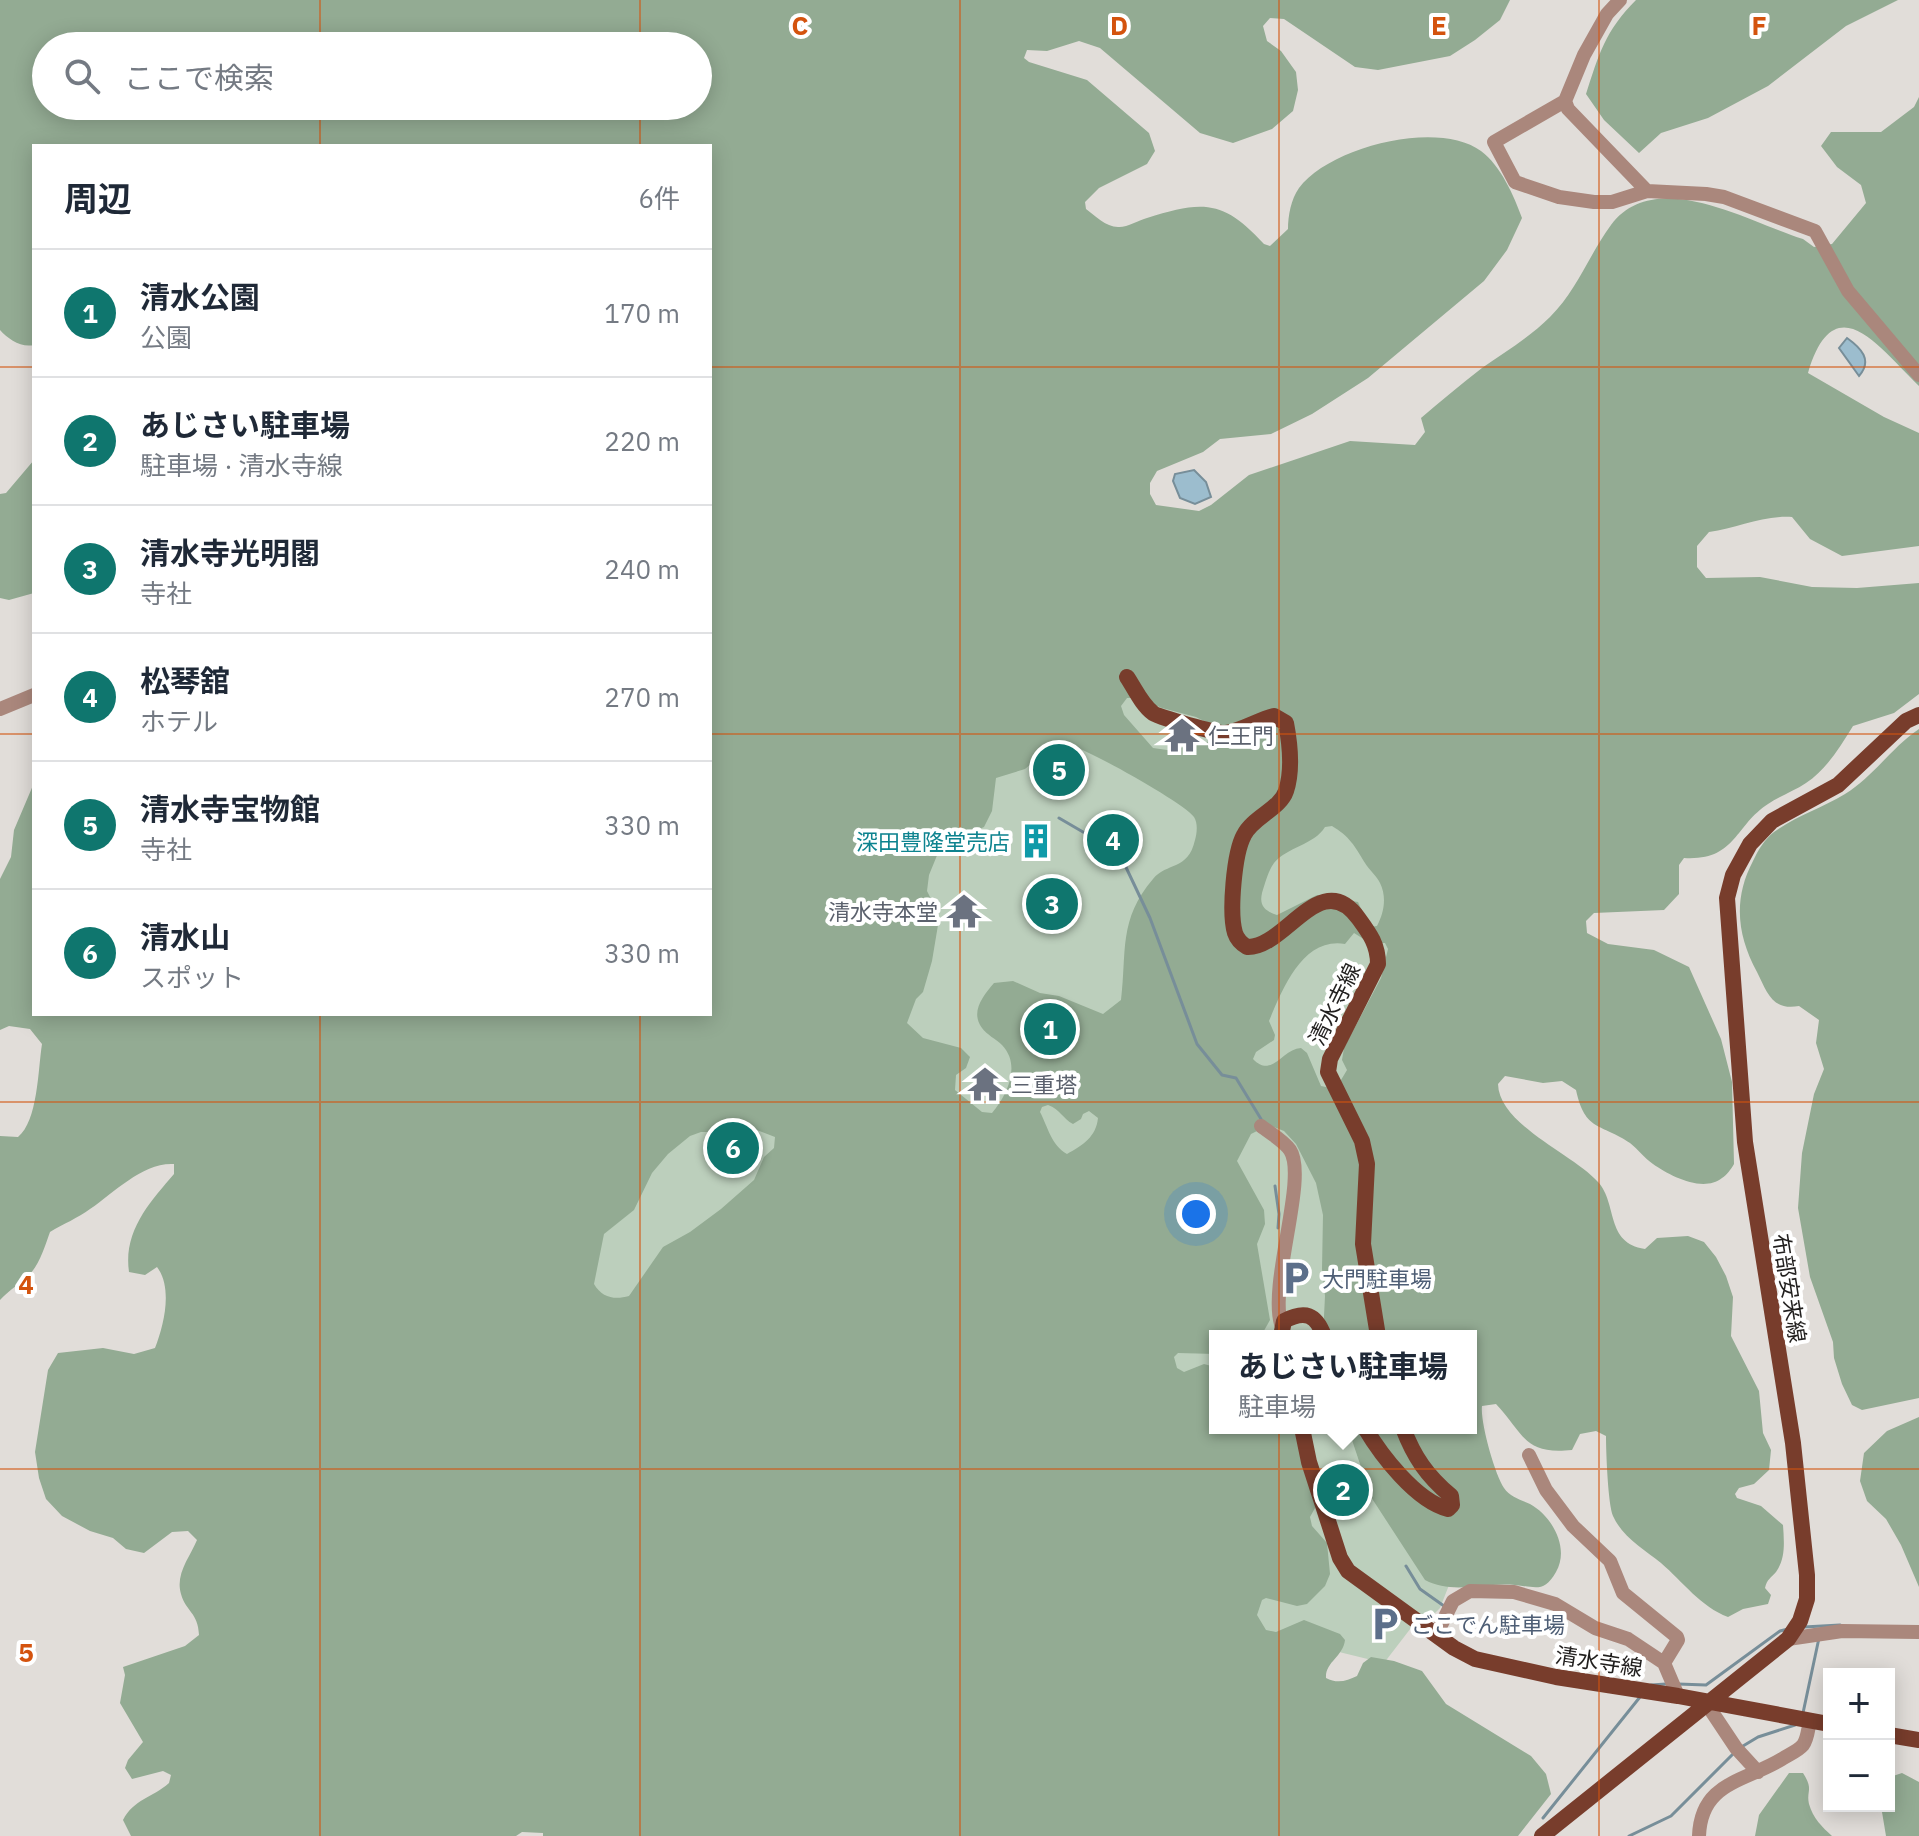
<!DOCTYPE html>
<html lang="ja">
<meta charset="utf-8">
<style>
body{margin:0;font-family:"IBM Plex Sans","Noto Sans JP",sans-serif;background:#f2f2f3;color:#1f2937}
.controls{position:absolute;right:24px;bottom:24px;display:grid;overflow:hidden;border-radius:0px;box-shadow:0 4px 20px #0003}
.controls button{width:72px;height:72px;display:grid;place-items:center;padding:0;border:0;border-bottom:2px solid #e0e1e3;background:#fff;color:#1f2937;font:40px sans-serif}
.you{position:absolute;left:1196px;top:1214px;width:28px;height:28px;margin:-20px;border:6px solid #fff;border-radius:50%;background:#1a73e8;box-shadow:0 0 0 12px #1a73e833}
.badge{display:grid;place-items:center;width:52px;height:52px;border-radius:50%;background:#0f766e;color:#fff;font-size:26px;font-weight:700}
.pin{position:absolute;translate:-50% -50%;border:4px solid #fff;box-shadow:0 2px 8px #0006}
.popup{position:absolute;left:1209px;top:1330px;width:268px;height:104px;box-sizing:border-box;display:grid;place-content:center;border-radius:0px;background:#fff;filter:drop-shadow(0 2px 6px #0005);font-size:26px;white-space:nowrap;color:#747a83}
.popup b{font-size:30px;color:#1f2937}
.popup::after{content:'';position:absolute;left:50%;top:100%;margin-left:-16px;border:16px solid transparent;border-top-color:#fff}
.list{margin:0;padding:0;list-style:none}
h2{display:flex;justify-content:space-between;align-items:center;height:104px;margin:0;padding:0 32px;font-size:34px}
h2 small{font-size:26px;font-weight:400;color:#747a83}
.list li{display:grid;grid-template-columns:52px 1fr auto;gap:24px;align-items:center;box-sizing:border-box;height:128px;padding:0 32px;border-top:2px solid #e0e1e3}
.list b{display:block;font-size:30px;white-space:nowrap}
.list p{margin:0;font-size:26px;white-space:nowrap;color:#747a83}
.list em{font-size:26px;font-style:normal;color:#747a83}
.icon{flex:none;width:44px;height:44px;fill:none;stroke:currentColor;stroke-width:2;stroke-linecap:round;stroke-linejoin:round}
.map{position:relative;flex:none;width:1919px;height:1836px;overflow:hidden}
.search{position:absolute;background:#fff;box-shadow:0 4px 20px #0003;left:32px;top:32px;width:680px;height:88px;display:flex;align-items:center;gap:20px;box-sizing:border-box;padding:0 28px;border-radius:44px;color:#747a83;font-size:30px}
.panel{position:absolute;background:#fff;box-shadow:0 4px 20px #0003;left:32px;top:144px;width:680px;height:872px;border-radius:0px}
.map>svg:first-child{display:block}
.green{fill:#bccfbc}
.forest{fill:#93ab93;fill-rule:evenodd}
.water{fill:#9cbdce;stroke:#778e99;stroke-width:2}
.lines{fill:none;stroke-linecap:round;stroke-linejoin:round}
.stream{stroke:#778e99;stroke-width:3}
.minor{stroke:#aa877c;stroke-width:14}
.major{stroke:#783d2c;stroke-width:16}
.grid{fill:none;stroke:#d4530e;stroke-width:2;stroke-opacity:0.55}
.labels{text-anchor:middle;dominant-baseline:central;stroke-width:8;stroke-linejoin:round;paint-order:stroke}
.worship-label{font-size:22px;fill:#5b616d;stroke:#fff;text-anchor:start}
.culture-label{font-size:22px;fill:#0d838f;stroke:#fff;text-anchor:end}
.street-label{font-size:22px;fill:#211f1e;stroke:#fff}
.service-label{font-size:22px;fill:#4e5e75;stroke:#fff;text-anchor:start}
.grid-label{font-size:26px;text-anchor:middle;font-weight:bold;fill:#d4530e;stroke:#fff;stroke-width:8;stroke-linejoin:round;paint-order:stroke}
</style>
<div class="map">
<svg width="1919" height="1836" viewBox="0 0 1919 1836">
<rect width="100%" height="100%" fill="#e1ddd9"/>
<path class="green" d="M1029,583L1409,850L1427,1336H1215V1428H1453V1575L1440,1608L1426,1622L1414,1624L1384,1663L1335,1651L1284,1650L696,1277L604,1307L577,1269L714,1020L710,983Z"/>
<path class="forest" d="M0,0H1510L1500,20L1475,40L1450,56L1378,70L1355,67L1284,19L1270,18L1263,26L1267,41L1281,51L1296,72L1298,90L1293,111L1272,129L1233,143L1200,133L1100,48L1079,41L1047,51L1027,50L1024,58L1029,62L1087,80L1149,133L1155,151L1147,164L1099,188L1085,202L1086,209C1094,215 1106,227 1118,227C1126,228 1139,220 1147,218C1203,200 1224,200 1264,244L1270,246L1288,229C1288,216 1291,199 1299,188C1329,147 1438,119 1481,151C1501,166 1514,196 1522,218L1507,250L1484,281L1368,378L1312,414L1271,434L1220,439L1203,452L1157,471L1150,483V494L1156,505L1199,511L1211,505L1249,475L1350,441L1415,445L1425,432L1421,418C1441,401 1461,384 1482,368C1505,352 1530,337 1550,317C1577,290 1589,255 1611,225C1655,165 1751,223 1803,239L1814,247L1832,244L1866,203L1861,185L1837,167L1821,146L1831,132H1881L1914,107L1919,97V386C1881,350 1835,282 1808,373L1884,417L1919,433V546L1842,556L1810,539L1792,517C1764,515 1737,528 1709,532L1697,546V567L1706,578L1760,577L1812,587L1857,588L1919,583V694L1894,713L1853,726C1840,747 1827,769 1806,783C1794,791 1780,796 1768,804C1734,826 1736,861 1684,858L1679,865V894L1664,910L1594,913L1586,921L1587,933L1608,944L1654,950L1689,967L1721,1039L1732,1082L1734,1164C1731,1169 1727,1175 1722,1178C1703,1193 1670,1176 1653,1164C1644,1158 1638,1149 1630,1143C1601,1123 1585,1132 1576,1090L1562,1081L1543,1083L1505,1076L1498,1084C1499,1125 1573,1154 1598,1182C1618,1204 1605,1243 1645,1249L1657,1238L1688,1236L1704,1242L1716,1257L1726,1276L1733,1297L1731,1336L1759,1391L1763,1433L1771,1450L1769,1470L1754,1484L1739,1488L1735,1494L1737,1498L1761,1506L1783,1525C1784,1541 1786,1558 1776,1572C1771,1578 1767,1579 1765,1588L1771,1595L1768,1604L1743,1609L1728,1617C1701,1607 1683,1582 1661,1563C1644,1549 1623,1538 1613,1516C1608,1504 1606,1452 1606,1436L1596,1431L1580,1434L1572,1450C1524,1455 1525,1435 1496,1404L1482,1406C1480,1422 1495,1475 1504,1488C1510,1497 1521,1500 1530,1504C1552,1516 1570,1548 1556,1572C1544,1593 1536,1587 1515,1585C1484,1582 1453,1595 1425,1580L1371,1497L1348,1428H1471V1336H1323L1325,1296L1322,1269L1323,1215L1316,1183L1296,1144L1284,1131L1269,1125L1251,1134L1237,1161L1264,1210L1265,1224L1257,1244L1270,1320L1261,1336H1215V1354L1178,1353L1174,1357L1177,1368L1184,1372L1204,1364L1215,1367V1428H1298L1317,1497L1315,1508L1310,1517L1312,1526L1327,1543L1330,1574L1325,1586L1307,1604L1297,1606L1266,1598L1262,1600L1257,1615L1266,1630L1276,1632L1304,1620L1340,1634L1345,1640C1343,1657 1325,1662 1326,1678C1337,1684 1347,1681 1357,1676L1363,1663L1371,1657L1394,1661L1422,1671L1446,1704L1531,1756L1546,1774L1551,1794L1518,1836H543V1833L522,1832L516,1836H131L123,1820C134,1799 152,1798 169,1783L171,1775L163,1771L132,1779L125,1768L128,1760L143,1742L120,1703L125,1675L123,1667L185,1646L199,1635C198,1612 186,1612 181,1594C175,1574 190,1557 197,1540L188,1531L172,1532L144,1553L126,1549L113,1538L90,1531L62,1516L46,1499L39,1478L35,1452L48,1370L58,1353L103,1348L134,1354L155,1348C164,1325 173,1288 157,1267L145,1275L129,1272C123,1231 150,1202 174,1174V1164C143,1162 115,1192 90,1209C78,1218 63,1224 50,1232C45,1246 40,1263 30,1274C20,1284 9,1290 0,1300V1136L18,1137C38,1121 38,1069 42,1044L30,1029L9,1026L0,1030V879L11,857L14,830L34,783V1014H710V146H34V345C21,348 8,339 0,330ZM46,46H698V106H46ZM1127,698H1137L1162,708L1196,717L1223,731L1220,740L1192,744L1174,751L1153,748L1124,715L1121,706ZM1055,744C1061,744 1067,744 1073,746C1092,752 1184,803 1194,817C1198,823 1197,833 1195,840C1188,871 1167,862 1153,879C1118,920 1127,952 1121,1000L1103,1014L1059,996L1040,993L1013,981L994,983C983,996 970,1012 982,1028C987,1035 996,1039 1002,1045C1021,1065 1008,1094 992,1113L982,1112L955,1090L956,1075L966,1068L970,1057L961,1048L923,1038L907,1023L916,999L923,992L932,961L938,925L935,907L927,891L929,875L938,853L949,842L984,827L992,811L996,778L1025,769ZM1332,826C1349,836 1355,846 1365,863C1369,870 1377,876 1380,883C1387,897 1384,913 1377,926L1363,928L1362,911L1358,902L1317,895L1277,915C1265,911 1259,906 1262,893C1265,884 1268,871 1274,863C1287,847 1314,845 1325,827ZM1354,933L1370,943H1385L1388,949L1381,978L1344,1048L1342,1060L1347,1070L1341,1080L1331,1088L1321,1086L1307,1053L1301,1048C1282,1049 1272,1079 1253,1059L1256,1052L1274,1040L1275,1035L1269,1021C1283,988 1303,937 1345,944ZM1048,1105C1060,1109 1063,1119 1073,1124L1081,1119L1083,1114L1089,1111L1098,1118C1096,1137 1083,1145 1067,1154C1051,1145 1048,1127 1040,1112L1042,1107ZM746,1126L775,1137L774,1148L764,1157L754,1180L721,1209L690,1232L663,1247L629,1296C615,1300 602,1298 594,1284L604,1234L634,1210L652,1173L668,1154L690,1136L701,1132H715Z
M1636,0H1898L1846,26L1768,86L1708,118L1661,133L1639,153L1604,120L1586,94C1599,54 1605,31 1636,0Z
M34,460V593L9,600L0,598V494L6,493Z
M1919,729V1398L1862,1410L1852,1405L1842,1384L1834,1358L1833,1342L1810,1277L1798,1208L1802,1153L1814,1094L1824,1069L1816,1043L1819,1020L1799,1006C1772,1011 1767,992 1757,972C1737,935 1733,899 1753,861C1758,850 1765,839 1774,832C1796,816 1822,808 1845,794C1873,777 1892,747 1919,729Z
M1919,1417V1587L1901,1545L1886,1519L1867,1501L1860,1481L1864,1453L1887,1431Z
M1789,1773H1803C1814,1790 1806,1790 1809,1804C1813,1818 1822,1827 1832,1836H1755L1759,1815Z
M1902,1773L1919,1782V1836H1886L1881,1806H1889L1890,1777Z"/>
<path class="water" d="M1847,338C1861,348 1873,360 1859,376L1839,348Z
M1194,470L1206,482L1211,497L1195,504L1180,498L1173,481L1175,474Z"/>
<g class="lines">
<path class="stream" d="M1059,818L1095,839
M1123,861L1150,918L1197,1044L1222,1075L1236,1078L1261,1119
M1275,1186L1279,1214L1278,1228
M1406,1566L1420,1589L1444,1606
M1804,1627L1840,1625
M1678,1684L1706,1685L1780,1631L1788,1629
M1651,1685L1666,1684
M1803,1713L1819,1638
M1743,1746L1758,1737L1795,1725
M1543,1818L1640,1697
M1629,1836L1671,1816L1734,1753"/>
<path class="minor" d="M1620,0L1607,14L1584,55L1565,101L1494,142L1515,182L1559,197L1594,202H1612L1647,191L1706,194L1724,197L1815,231L1848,291L1919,375
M1565,101L1568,109L1647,191
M0,709L34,695
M1261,1126C1270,1133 1284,1141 1290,1150C1308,1177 1269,1282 1281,1324
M1529,1455L1546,1490L1573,1526L1610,1561L1623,1593L1677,1637L1678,1640L1664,1663L1678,1696
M1436,1635L1453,1601L1470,1591L1514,1592L1555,1604L1595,1628L1628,1639L1664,1663
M1788,1639L1842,1631L1919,1632
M1709,1702L1710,1709L1736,1748L1758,1772
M1699,1836C1701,1782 1744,1782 1782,1759C1788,1755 1798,1751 1803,1745C1808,1738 1808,1728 1810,1721"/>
<path class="major" d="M1127,677C1135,689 1142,705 1153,713C1157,717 1219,734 1226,733C1241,731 1258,720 1274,716L1286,723C1290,744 1293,770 1286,791C1280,809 1253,817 1244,835C1234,853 1229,913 1235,933C1237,939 1242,944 1247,947C1285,949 1321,865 1359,919C1370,934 1378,945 1378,964L1330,1059L1328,1072L1362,1141L1367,1164L1363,1244L1378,1336
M1281,1336L1284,1321C1305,1310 1316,1314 1324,1336
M1302,1428L1309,1462L1340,1558L1348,1571L1454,1648L1475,1659L1556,1677L1678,1696L1829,1724
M1365,1428C1381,1455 1416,1501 1448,1509L1452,1505L1451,1496C1427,1476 1414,1457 1403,1428
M1889,1735L1919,1740
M1542,1836L1788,1639L1800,1621L1807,1599V1575L1793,1443L1745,1142L1727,898L1733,875L1750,844L1772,821L1838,785L1906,721L1919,715"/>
</g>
<path class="grid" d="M320,0V46M640,0V46M960,0V1836M1279,0V1836M1599,0V1836M320,106V146M640,106V146M0,367H34M710,367H1919M0,734H34M710,734H1919M320,1014V1836M640,1014V1836M0,1102H1919M0,1469H1919"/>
<defs>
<g id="temple-bare" transform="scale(2.76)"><path d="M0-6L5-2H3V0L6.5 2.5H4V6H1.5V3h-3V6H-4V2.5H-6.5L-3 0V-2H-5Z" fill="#6b7280" stroke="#fff" stroke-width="2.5" paint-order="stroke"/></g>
<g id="building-bare" transform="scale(2.76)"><path d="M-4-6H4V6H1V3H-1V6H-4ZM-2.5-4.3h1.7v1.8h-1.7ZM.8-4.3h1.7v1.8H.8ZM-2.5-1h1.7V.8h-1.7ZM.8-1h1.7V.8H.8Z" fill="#0f9aa8" stroke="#fff" stroke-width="2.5" paint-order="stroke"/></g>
<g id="parking-bare" transform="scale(2.76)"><path d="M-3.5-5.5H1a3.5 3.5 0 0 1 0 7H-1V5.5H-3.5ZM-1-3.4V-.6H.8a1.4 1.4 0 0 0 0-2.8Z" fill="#5c6f8a" stroke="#fff" stroke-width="2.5" paint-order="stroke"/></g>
</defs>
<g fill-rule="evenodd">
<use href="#temple-bare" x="1182" y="735"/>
<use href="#building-bare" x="1036" y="841"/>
<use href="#temple-bare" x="964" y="911"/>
<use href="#temple-bare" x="985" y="1084"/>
<use href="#parking-bare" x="1296" y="1278"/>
<use href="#parking-bare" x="1385" y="1624"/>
</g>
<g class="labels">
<g class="worship-label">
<text x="1208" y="735">仁王門</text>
<text x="938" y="911" text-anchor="end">清水寺本堂</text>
<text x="1011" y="1084">三重塔</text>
</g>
<g class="culture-label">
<text x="1010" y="841">深田豊隆堂売店</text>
</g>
<g class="street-label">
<text transform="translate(1334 1004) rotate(-64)">清水寺線</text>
<text transform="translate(1790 1288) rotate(81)">布部安来線</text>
<text transform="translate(1599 1661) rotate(9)">清水寺線</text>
</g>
<g class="service-label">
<text x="1322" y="1278">大門駐車場</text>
<text x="1411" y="1624">ごこでん駐車場</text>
</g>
</g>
<g class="grid-label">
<text x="800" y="35">C</text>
<text x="1119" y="35">D</text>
<text x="1439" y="35">E</text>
<text x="1759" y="35">F</text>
<text x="26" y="1294">4</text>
<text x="26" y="1662">5</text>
</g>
</svg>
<div class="controls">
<button>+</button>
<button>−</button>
</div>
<div class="you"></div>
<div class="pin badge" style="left:1050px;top:1029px">1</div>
<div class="pin badge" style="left:1343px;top:1490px">2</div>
<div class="popup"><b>あじさい駐車場</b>駐車場</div>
<div class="pin badge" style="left:1052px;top:904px">3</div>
<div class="pin badge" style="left:1113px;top:840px">4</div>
<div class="pin badge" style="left:1059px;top:770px">5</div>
<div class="pin badge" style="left:733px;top:1148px">6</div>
<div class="search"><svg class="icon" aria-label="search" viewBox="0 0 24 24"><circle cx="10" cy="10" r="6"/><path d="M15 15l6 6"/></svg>ここで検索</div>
<section class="panel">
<h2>周辺<small>6件</small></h2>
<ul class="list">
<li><span class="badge">1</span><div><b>清水公園</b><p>公園</p></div><em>170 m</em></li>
<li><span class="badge">2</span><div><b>あじさい駐車場</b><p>駐車場 · 清水寺線</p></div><em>220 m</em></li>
<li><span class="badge">3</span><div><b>清水寺光明閣</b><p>寺社</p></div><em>240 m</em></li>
<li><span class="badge">4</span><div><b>松琴舘</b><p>ホテル</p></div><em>270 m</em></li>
<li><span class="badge">5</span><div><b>清水寺宝物館</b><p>寺社</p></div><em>330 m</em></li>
<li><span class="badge">6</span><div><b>清水山</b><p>スポット</p></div><em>330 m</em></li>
</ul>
</section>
</div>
